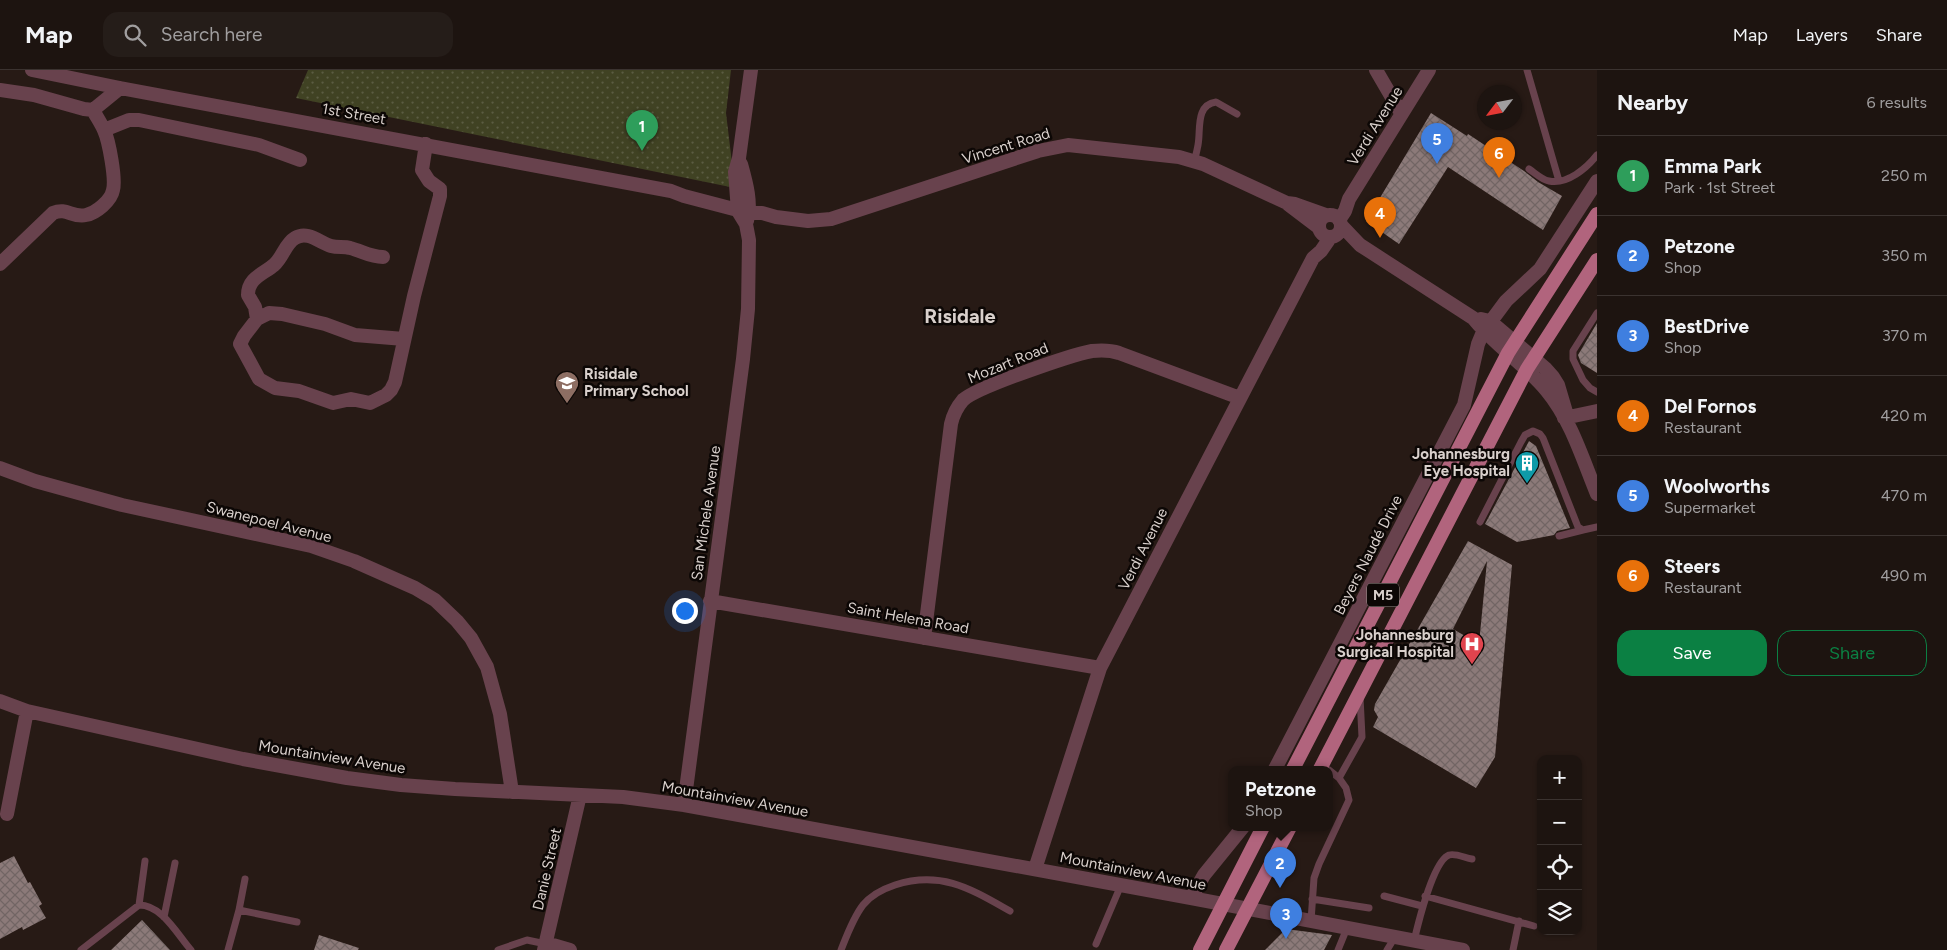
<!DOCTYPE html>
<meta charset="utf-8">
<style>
body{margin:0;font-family:Figtree,sans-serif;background:#251d19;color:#f1f3f6}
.controls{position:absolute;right:15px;bottom:15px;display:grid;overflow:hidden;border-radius:10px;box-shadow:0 1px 4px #0004}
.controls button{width:45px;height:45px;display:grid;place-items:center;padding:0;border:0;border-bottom:1px solid #3b3330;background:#1d1410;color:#f1f3f6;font:25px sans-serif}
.compass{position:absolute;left:1477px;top:15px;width:45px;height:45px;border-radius:50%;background:#1d1410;box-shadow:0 1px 4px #0004;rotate:238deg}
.you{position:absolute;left:684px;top:540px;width:18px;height:18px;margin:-12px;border:4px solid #fff;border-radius:50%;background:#1a73e8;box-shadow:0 0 0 8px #1a73e833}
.badge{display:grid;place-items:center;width:32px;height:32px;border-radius:50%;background:#0b8043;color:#fff;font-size:16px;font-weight:700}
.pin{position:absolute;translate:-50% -41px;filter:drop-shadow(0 1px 2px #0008)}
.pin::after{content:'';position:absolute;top:26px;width:18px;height:15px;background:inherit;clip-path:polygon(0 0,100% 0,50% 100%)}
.popup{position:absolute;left:1228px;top:696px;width:105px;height:65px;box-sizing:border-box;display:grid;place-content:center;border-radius:10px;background:#1d1410;filter:drop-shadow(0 1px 4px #0005);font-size:16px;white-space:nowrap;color:#a09e9f}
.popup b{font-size:19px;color:#f1f3f6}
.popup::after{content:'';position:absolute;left:50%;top:100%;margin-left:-10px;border:10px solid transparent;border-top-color:#1d1410}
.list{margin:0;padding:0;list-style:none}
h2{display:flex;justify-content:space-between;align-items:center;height:65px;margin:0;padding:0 20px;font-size:21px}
h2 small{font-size:16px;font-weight:400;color:#a09e9f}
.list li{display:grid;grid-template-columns:32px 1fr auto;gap:15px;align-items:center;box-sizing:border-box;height:80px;padding:0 20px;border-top:1px solid #3b3330}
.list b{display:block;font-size:19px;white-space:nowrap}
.list p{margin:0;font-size:16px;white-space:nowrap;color:#a09e9f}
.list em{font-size:16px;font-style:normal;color:#a09e9f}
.actions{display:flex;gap:10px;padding:15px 20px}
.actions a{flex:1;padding:11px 0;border:1px solid #0b8043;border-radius:15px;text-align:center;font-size:18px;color:#0b8043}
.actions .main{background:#0b8043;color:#fff}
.icon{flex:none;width:28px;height:28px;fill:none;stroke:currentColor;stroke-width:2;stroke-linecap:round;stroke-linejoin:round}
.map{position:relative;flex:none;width:1597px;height:880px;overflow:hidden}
header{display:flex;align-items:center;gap:30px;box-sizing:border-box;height:70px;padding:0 25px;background:#1d1410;border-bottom:1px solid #3b3330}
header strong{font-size:24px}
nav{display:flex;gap:28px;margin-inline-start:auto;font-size:18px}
.search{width:350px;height:45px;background:#251d19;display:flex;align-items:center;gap:12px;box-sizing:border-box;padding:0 18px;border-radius:15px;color:#a09e9f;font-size:19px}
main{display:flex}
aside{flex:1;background:#1d1410}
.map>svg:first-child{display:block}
.park{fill:url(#park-dots)}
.building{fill:url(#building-cross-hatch);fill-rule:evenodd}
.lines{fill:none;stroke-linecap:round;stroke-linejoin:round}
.service{stroke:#68424d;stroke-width:7}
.minor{stroke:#68424d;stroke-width:14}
.primary{stroke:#b1647d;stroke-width:14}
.labels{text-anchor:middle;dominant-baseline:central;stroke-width:5;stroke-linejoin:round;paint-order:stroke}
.shield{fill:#0c0705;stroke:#9c9490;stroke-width:1}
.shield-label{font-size:14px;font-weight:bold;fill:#d9d0cc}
.street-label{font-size:15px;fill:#d9d0cc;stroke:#0c0705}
.poi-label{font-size:15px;font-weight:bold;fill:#d9d0cc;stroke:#0c0705;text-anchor:end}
.district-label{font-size:20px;font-weight:bold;fill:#d9d0cc;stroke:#0c0705}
</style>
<header>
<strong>Map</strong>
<div class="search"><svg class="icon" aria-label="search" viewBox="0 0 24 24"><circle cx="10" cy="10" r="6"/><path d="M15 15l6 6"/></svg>Search here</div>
<nav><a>Map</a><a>Layers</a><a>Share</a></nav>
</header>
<main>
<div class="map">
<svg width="1597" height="880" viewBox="0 0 1597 880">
<defs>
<pattern id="park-dots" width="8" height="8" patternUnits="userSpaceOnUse" patternTransform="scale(1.25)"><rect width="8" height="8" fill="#404223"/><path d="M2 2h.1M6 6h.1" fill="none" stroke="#5b5c42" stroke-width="1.8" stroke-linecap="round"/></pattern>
<pattern id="building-cross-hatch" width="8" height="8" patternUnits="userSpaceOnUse" patternTransform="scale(1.25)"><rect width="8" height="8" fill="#8c7a79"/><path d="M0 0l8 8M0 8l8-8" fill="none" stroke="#726564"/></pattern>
</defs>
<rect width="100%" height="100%" fill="#271a15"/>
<path class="park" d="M308,0H731L726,43L735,118L296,28Z"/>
<path class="building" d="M1431,43L1467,66L1468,64L1524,101L1538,112L1562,126L1543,160L1448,97L1399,174L1366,151Z
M1597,253V303L1581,293L1578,285Z
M1529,371L1536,376L1570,458L1557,461L1554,465L1517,472L1485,454Z
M1468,471L1512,495L1495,687L1476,718L1373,657L1378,647L1374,640L1375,634ZM1487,491L1479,574L1453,559Z
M14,786L28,813L30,812L42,834L39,836L46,848L23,860L22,857L0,869V793Z
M142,850L170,880H111Z
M1286,859L1332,865L1324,880H1265Z
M319,865L359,878L358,880H314Z"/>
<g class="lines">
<path class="service" d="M1527,0L1559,111
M1194,91C1196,86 1197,80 1198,75C1201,60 1195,35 1216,32L1237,44
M1529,99C1535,103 1542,110 1549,111C1567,115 1587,98 1597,85
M1597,243L1573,281V289L1583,310L1590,318L1597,322
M1480,452L1521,372L1525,365L1533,361L1540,364L1543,368L1578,457L1583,460L1597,457
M1559,466L1583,460
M1339,708L1362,667L1360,627
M1384,826L1422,836
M1425,826L1534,856
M1312,829L1369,838
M139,835L145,791
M239,840L297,852
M164,847L175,793
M1311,851L1314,808L1319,794L1349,730L1346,718L1339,708L1329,700
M1414,871C1418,854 1433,791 1449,785C1456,783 1465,788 1472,789
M1096,874L1121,815
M81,880L139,835C162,835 177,864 191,880
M228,880L239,840L245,809
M498,880L527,870L546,874
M841,880C847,865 853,848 863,835C871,825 883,819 895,815C941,800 971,819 1010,841
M1338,880L1347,858
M1387,880L1395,867
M1513,880L1519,851"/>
<path class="minor" d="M32,0L120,18L671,121L684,126L749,143H762L776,147L808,151L831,149L1038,81L1068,75L1179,87L1203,94L1287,133L1295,134L1326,145
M1376,0L1401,43
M0,20L34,25L84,39L93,40L120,18
M104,60L129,50H139L259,75L300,90
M741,94C746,112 752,133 747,151
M1289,135L1318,157
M1319 156a11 11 0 1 1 22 0a11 11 0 1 1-22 0Z
M1339,150L1345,141L1349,129L1429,0
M1341,155L1360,175L1473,248C1495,276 1525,294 1547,321C1571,350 1583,390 1597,424
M0,194L53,143C67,137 72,148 86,145C96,143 111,131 113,120C116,109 109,71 104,60C101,53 96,46 93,40
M257,249L255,237L248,225C248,208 263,204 274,195C283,187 285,174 295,168C308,160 320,173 331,176C338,178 344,176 350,178C362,181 370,187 383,187
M1481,249L1490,251L1545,298L1553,307L1558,315L1566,342
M404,269L355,265L325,254L282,244L269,243L257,249L244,266L240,274L259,309L275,318L299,321L333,333L351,329L370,333L386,325L391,320L395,312L414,226L440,126V119L429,111L422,100L426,74
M1564,348L1597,341
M0,398L35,411L122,435L311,476L354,491L415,518L435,530L457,551L471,568L487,597L500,644L512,722
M710,531L1100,598
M924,568L951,354C953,345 957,337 963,330C977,317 1071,285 1092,281C1102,280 1110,280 1119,283L1240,328
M0,631L27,641L243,689L347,708L401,715L455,719L623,727L684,735L1191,828L1463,880
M1275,699L1464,335L1478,274L1483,262L1506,231L1540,199L1597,111
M684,735L743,289L748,239L749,170L746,154L738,141L735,102L739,88L751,0
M7,744L27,641
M1035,799L1100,598L1313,188L1321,181L1330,168
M1191,828L1204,805L1243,757
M546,873L570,880
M544,880L580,725"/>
<path class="primary" d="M1293,699L1508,283L1597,144
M1320,699L1527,299L1597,190
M1200,880L1263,757
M1226,880L1290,757"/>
</g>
<defs>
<g id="school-pin" transform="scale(1.25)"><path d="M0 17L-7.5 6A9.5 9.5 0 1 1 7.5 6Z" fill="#8d6e63" stroke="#0c0705"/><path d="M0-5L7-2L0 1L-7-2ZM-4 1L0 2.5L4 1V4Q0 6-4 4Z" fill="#fff"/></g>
<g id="building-pin" transform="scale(1.25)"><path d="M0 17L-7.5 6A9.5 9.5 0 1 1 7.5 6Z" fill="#0f9aa8" stroke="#0c0705"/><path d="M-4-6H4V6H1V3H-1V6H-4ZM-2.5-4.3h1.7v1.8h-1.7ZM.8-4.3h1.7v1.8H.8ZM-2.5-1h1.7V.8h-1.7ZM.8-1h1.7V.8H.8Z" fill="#fff"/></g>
<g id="hospital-pin" transform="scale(1.25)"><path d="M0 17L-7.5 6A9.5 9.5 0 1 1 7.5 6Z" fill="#e0444e" stroke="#0c0705"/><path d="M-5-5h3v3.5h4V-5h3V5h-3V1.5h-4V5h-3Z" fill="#fff"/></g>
</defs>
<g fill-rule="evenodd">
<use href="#school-pin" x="567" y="313"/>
<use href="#building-pin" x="1527" y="393"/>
<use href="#hospital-pin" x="1472" y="574"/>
</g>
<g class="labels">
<rect class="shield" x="1367" y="513.5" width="32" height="23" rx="4"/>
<g class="shield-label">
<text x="1383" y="525">M5</text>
</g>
<g class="street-label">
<text transform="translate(354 44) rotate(10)">1st Street</text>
<text transform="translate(1375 56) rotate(-58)">Verdi Avenue</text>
<text transform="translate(1006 76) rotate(-17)">Vincent Road</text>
<text transform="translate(1008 293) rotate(-22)">Mozart Road</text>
<text transform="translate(706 443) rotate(-82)">San Michele Avenue</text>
<text transform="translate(269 452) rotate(14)">Swanepoel Avenue</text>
<text transform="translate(1143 479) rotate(-63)">Verdi Avenue</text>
<text transform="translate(1368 485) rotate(-63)">Beyers Naudé Drive</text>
<text transform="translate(908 548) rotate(10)">Saint Helena Road</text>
<text transform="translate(332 687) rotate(9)">Mountainview Avenue</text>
<text transform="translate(735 729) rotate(10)">Mountainview Avenue</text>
<text transform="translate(547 799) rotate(-77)">Danie Street</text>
<text transform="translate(1133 801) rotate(11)">Mountainview Avenue</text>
</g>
<g class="poi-label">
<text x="584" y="304" text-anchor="start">Risidale<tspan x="584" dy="17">Primary School</tspan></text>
<text x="1510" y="384">Johannesburg<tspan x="1510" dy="17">Eye Hospital</tspan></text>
<text x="1454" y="565">Johannesburg<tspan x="1454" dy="17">Surgical Hospital</tspan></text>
</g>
<g class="district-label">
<text x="960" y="246">Risidale</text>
</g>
</g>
</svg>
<div class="controls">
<button>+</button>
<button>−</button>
<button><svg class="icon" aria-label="locate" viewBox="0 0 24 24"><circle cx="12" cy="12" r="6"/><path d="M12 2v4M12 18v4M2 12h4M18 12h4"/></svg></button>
<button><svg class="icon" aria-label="layers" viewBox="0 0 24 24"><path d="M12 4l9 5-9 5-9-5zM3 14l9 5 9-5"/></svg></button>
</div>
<svg class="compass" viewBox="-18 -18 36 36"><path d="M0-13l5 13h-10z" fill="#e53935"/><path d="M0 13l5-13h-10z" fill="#a09e9f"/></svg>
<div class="you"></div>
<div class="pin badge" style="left:642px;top:81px;background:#2e9e5b">1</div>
<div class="pin badge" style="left:1280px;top:818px;background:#3f7fe0">2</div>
<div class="popup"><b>Petzone</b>Shop</div>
<div class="pin badge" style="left:1286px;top:869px;background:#3f7fe0">3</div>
<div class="pin badge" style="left:1380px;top:168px;background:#e8710a">4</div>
<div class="pin badge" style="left:1437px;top:94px;background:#3f7fe0">5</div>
<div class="pin badge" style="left:1499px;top:108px;background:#e8710a">6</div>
</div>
<aside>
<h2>Nearby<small>6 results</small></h2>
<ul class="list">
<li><span class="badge" style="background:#2e9e5b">1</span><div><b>Emma Park</b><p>Park · 1st Street</p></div><em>250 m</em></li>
<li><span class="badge" style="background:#3f7fe0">2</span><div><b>Petzone</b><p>Shop</p></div><em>350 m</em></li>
<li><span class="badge" style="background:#3f7fe0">3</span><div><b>BestDrive</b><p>Shop</p></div><em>370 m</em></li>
<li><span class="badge" style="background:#e8710a">4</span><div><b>Del Fornos</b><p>Restaurant</p></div><em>420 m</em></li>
<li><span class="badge" style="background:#3f7fe0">5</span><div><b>Woolworths</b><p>Supermarket</p></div><em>470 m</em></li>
<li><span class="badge" style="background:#e8710a">6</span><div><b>Steers</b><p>Restaurant</p></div><em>490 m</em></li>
</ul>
<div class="actions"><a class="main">Save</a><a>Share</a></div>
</aside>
</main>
